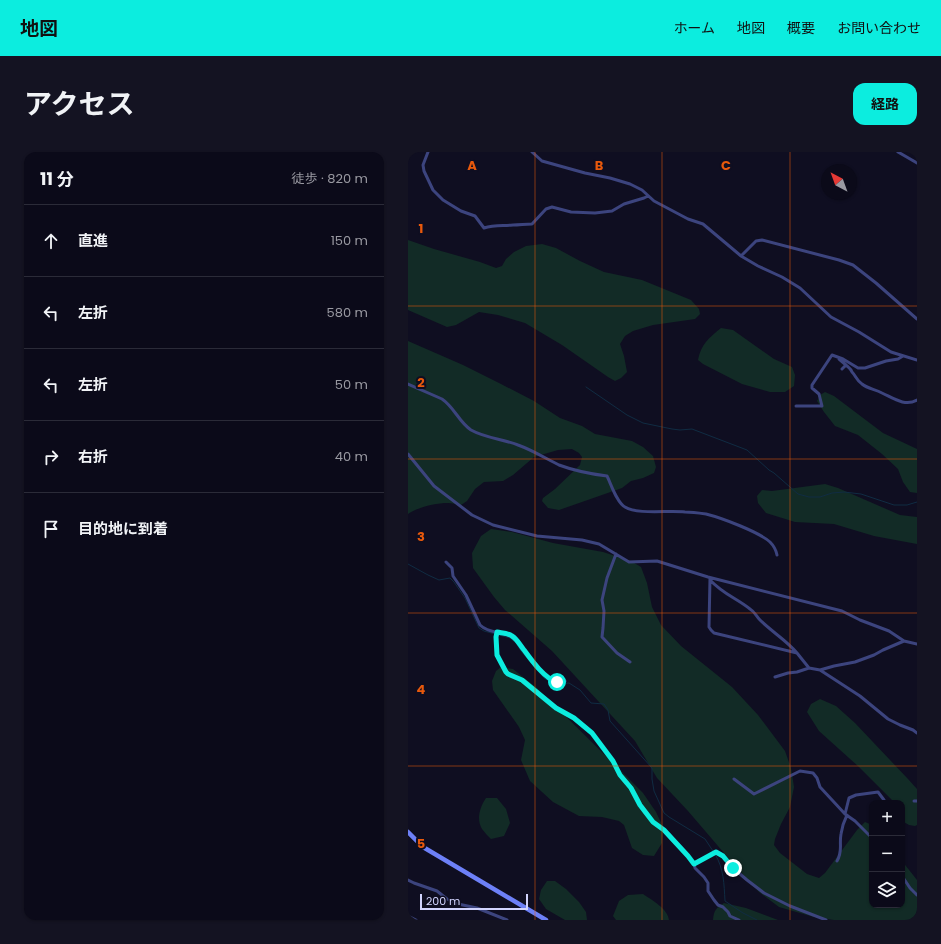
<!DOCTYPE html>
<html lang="ja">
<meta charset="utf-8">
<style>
body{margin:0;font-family:Poppins,"Noto Sans JP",sans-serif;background:#141322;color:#f1f3f6}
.controls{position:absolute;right:12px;bottom:12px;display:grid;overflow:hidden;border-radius:8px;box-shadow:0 1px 3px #0004}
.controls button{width:36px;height:36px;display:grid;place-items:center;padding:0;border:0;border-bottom:1px solid #2b2b38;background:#0b0a19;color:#f1f3f6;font:20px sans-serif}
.compass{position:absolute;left:413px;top:12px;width:36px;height:36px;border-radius:50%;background:#0b0a19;box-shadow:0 1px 3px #0004;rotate:319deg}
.scale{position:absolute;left:12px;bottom:10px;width:108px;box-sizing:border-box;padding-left:4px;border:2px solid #d1d3fd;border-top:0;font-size:11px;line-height:14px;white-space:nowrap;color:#d1d3fd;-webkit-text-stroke:3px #0f0e21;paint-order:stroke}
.stop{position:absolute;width:12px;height:12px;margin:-9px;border:3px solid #0ceddf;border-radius:50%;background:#fff}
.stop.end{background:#0ceddf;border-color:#fff;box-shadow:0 1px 4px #0008}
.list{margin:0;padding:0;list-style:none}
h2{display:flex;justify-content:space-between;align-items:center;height:52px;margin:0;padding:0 16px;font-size:17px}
h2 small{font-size:13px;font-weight:400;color:#9a9aa2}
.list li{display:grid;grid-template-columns:26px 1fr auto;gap:12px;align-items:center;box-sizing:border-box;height:72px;padding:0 16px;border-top:1px solid #2b2b38}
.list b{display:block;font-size:15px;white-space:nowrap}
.list em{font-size:13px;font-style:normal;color:#9a9aa2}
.icon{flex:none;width:22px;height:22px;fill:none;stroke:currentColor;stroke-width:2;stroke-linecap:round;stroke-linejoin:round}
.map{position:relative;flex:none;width:509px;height:768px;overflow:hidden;border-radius:12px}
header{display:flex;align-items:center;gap:24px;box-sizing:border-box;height:56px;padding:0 20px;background:#0ceddf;color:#111}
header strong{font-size:19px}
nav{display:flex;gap:22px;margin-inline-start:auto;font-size:14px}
.intro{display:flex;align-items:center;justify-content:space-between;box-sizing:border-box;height:96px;padding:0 24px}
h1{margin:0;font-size:28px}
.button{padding:10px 18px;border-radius:12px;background:#0ceddf;color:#111;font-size:14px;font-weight:700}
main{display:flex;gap:24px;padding:0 24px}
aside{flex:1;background:#0b0a19;border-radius:12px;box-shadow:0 1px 3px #0004}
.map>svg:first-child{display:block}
.green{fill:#122b26}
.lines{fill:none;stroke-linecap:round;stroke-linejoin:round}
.stream{stroke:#102c43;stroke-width:1}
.minor{stroke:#3c447e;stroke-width:3}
.secondary{stroke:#6d80f7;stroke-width:4.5}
.route{stroke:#0ceddf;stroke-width:5}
.grid{fill:none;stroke:#e8590c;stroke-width:1;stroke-opacity:0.55}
.grid-label{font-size:13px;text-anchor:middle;font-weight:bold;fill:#e8590c;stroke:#0f0e21;stroke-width:4;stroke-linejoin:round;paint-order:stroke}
</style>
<header>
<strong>地図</strong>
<nav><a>ホーム</a><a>地図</a><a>概要</a><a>お問い合わせ</a></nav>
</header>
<div class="intro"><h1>アクセス</h1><a class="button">経路</a></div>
<main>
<aside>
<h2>11 分<small>徒歩 · 820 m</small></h2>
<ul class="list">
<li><svg class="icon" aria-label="ahead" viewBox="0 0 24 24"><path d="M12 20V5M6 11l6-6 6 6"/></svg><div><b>直進</b></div><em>150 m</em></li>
<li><svg class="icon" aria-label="left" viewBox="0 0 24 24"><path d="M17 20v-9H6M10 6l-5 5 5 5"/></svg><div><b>左折</b></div><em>580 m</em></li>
<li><svg class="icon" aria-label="left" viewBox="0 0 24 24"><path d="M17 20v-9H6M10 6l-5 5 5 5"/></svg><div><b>左折</b></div><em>50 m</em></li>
<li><svg class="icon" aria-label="right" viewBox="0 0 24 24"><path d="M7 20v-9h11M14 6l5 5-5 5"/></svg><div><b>右折</b></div><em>40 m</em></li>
<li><svg class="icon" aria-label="arrive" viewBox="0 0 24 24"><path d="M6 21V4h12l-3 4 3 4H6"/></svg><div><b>目的地に到着</b></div></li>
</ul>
</aside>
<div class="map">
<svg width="509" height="768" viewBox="0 0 509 768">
<rect width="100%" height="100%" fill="#0f0e21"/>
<path class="green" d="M0,88L26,97L72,110L88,116L94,114L98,107L106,100L118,94L134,92L148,96L172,109L196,120L234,128L283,148L291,157L292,162L287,167L245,173L225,179L217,184L212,192L216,204L219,220L213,226L207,229L200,225L154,193L117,171L90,163L71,160L48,173L39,175L0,158Z
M313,176L325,178L366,207L384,215L387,223L386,234L377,240H362L334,232L295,212L290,208C293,192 301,186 313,176Z
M0,189L55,213L93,232L126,249L152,266L174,274L187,282L224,289L235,295L245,304L248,315L246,321L235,326L223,329L214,336L151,358L140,356L134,349L135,346L147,337L172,313L174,305L171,301L164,297L150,298L126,305L105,323L95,329L76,330L67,337L59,349L53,353C48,352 44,351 40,351C28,351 10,355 0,362Z
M417,240L426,244L475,281L509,297V341L502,340L495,330L490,317L474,302L450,283L427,274L416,260L409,249L412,243Z
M417,332L430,336L492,363L509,365V392L466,384L426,372L387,370L358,361L350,351L349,344L354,338L364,339Z
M83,377L104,380L145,391L195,400L223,409L233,415L239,431L244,455L253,473L273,494L324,535L350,563L377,599L383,616L386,635L382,655L373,672L367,687L366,693L372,701L399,722L411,726L417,721L449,678L457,670L464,673V753H494V709L509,728V768H426L406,765L371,755L351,740L328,715L280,659L249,626L227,589L144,499L97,458L86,445L65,416L64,401L73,384Z
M93,515L105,517L129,536L207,613L235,641L248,660L255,675L254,691L246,704L235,703L224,696L216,673L211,669L194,665L171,664L145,650L122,629L113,608L117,588L111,575L85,538L84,529L88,519Z
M412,547L428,554L447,571L500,627L509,637V673L507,674L501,673L494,669V651H485V649L451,615L411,579L399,560L403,552Z
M78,646H89L98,657L102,671L96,684L83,687C80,684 77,681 74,677C68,667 72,655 78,646Z
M139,729H147L158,737L171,750L178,760L179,768H157L138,757L131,747L133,738Z
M235,742C244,748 260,757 261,768H208L205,764L211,749L220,743Z
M316,751L338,756L370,768H305C306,758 308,756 316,751Z"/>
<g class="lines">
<path class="stream" d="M178,235L219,263L235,271L264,277L272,278L284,277L339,298L361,318L366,321L390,342L401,345H412L424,341L436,340L453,342L486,353H499L509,350
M0,412L20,423L31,428L42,426L46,430L57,446L71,476L76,479L102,486L108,491L113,499L136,526L146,532L161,531L172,538L183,551L196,552L200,558L202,569L244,616V627L246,639L256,661L261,665L297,687L305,699
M307,702C316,717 316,732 317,749L335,761L349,768"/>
<path class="minor" d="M20,0L15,13L16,19L25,38L35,48L53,59L67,64L76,76C86,73 95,74 105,73C111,73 118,72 124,72L138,57L144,55L163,60L187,61L204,59L216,52L236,46L240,44
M124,0L134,9L177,21L202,26L222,32L234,38L246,49L280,67L295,72L333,104L350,114L374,125L392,136L423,165L451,180L483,200L509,208
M490,0L509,11
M333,104L348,89L354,88L431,108L445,113L468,131L509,167
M431,207L438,213L434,217
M438,213C440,215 443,217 444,220C448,224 449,229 454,232C460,237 467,237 474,241C485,246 497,255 509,248
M0,232L34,247C46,255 51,270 63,278C77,286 95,287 110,293C124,298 137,306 151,313C167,319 183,322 199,324C203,332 209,351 217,355C230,363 261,358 277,360C284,360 291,361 298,362C314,366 351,380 362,390C366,394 368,398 369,403
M388,254H414L411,242L404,236V233L424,203L435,207L450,216H457L478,209L490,207L495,204
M0,302L26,334L64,363L85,373L129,384L174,388L191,392L221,410L249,409L300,425L434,459L452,468L481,479L496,489L509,492
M208,402L199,426L194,448L196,459L195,476L194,485L209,501L222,510
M38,410L44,416L45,424L58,443L72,473C82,483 98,478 109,488C111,491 113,495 116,498C122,506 138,528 148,530C151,531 155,530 157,529
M302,428C315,442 328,446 342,457C347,460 348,464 352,468C364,480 378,488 389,501L306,481L303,478L301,475L302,426
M89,480L88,485L89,503L98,520L100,522L114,528L148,556L166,566L184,581L205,609L212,623L223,635L232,653L245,670L256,678L280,704L286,712L287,716L296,725L300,731V739L306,748L310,753L315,755L320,760L322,764L331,768
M389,501L401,516
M412,518L426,514L447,510L466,503L475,498L496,489
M367,525L380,521L389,520L401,516L412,518L452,544L480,567L492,573L505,578L509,581
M326,627L346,642L392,619L405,621L409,626L412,635L437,662L447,669L464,686
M506,649H509
M437,662L441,646L448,643L470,640L476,648
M429,709C435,699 431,693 433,682C434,675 436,669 439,663
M286,712L308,700L315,704L325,716L339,728L356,741L382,754L418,768
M494,724L502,736L509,743
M0,728L6,731L29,739L39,747L50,752L69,756L99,768
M0,764L8,768"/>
<path class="secondary" d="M0,680L15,695L138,768"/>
</g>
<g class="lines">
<path class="route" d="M149,530C137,527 124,509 116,498C112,493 109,487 104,484C100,481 93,481 89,480L88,485L89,503L98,520L100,522L114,528L148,556L166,566L184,581L205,609L212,623L223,636L232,653L245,670L256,678L280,704L286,712L308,700L315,704L325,716"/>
</g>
<path class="grid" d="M127,0V768M254,0V768M382,0V768M0,154H509M0,307H509M0,461H509M0,614H509"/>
<g class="grid-label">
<text x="64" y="18">A</text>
<text x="191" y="18">B</text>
<text x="318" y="18">C</text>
<text x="13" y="81">1</text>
<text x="13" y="235">2</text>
<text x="13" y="389">3</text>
<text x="13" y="542">4</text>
<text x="13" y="696">5</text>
</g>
</svg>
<div class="controls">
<button>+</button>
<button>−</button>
<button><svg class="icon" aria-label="layers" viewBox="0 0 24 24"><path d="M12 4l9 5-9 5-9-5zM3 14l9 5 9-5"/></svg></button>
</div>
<svg class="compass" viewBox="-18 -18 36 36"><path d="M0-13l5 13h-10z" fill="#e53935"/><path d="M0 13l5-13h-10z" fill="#9a9aa2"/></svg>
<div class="scale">200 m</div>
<div class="stop" style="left:149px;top:530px"></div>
<div class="stop end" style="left:325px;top:716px"></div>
</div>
</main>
